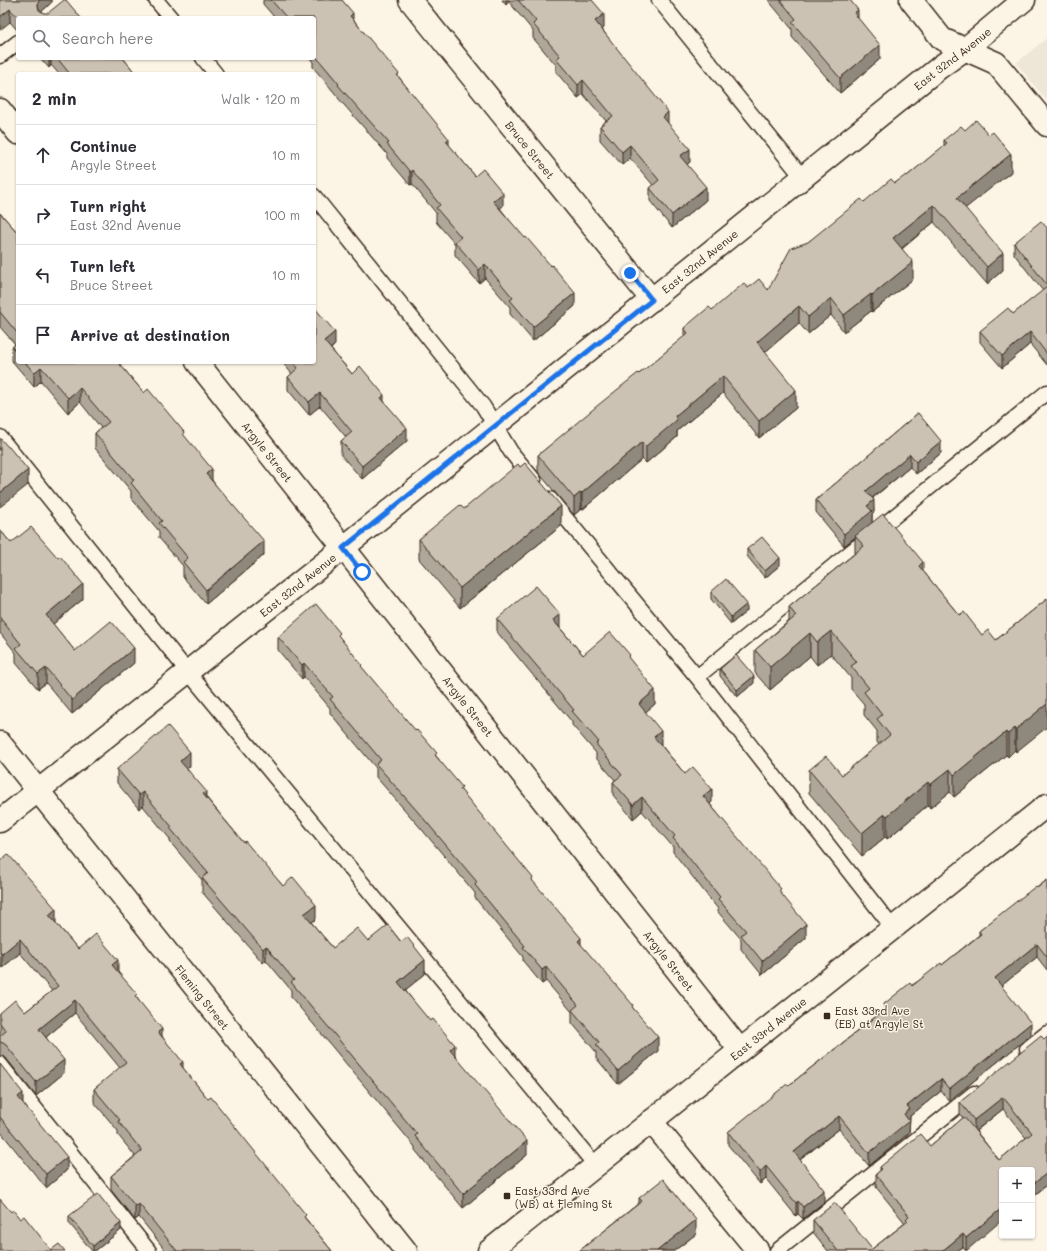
<!DOCTYPE html>
<meta charset="utf-8">
<style>
body{margin:0;font-family:Mali,sans-serif;background:#f7f7f7;color:#2b2b33}
.controls{position:absolute;right:12px;bottom:12px;display:grid;overflow:hidden;border-radius:4px;box-shadow:0 1px 3px #0004}
.controls button{width:36px;height:36px;display:grid;place-items:center;padding:0;border:0;border-bottom:1px solid #e1e1e2;background:#fff;color:#2b2b33;font:20px sans-serif}
.stop{position:absolute;width:12px;height:12px;margin:-9px;border:3px solid #1a73e8;border-radius:50%;background:#fff}
.stop.end{background:#1a73e8;border-color:#fff;box-shadow:0 1px 4px #0008}
.list{margin:0;padding:0;list-style:none}
h2{display:flex;justify-content:space-between;align-items:center;height:52px;margin:0;padding:0 16px;font-size:17px}
h2 small{font-size:13px;font-weight:400;color:#7c7c81}
.list li{display:grid;grid-template-columns:26px 1fr auto;gap:12px;align-items:center;box-sizing:border-box;height:60px;padding:0 16px;border-top:1px solid #e1e1e2}
.list b{display:block;font-size:15px;white-space:nowrap}
.list p{margin:0;font-size:13px;white-space:nowrap;color:#7c7c81}
.list em{font-size:13px;font-style:normal;color:#7c7c81}
.icon{flex:none;width:22px;height:22px;fill:none;stroke:currentColor;stroke-width:2;stroke-linecap:round;stroke-linejoin:round}
.map{position:relative;flex:none;width:1047px;height:1251px;overflow:hidden}
.search{position:absolute;background:#fff;box-shadow:0 1px 3px #0004;left:16px;top:16px;width:300px;height:44px;display:flex;align-items:center;gap:10px;box-sizing:border-box;padding:0 14px;border-radius:4px;color:#7c7c81;font-size:15px}
.panel{position:absolute;background:#fff;box-shadow:0 1px 3px #0004;left:16px;top:72px;width:300px;height:292px;border-radius:4px}
.map>svg:first-child{display:block}
.built{fill:#eee6d6}
.lines{fill:none;stroke-linecap:round;stroke-linejoin:round}
.service-casing{stroke:#3b2a1e;stroke-width:17}
.minor-casing{stroke:#3b2a1e;stroke-width:25}
.tertiary-casing{stroke:#3b2a1e;stroke-width:25}
.service{stroke:#fcf5e5;stroke-width:14}
.minor{stroke:#fcf5e5;stroke-width:22}
.tertiary{stroke:#fcf5e5;stroke-width:22}
.wall{fill:#afa79a;stroke:#3b2a1e;fill-rule:evenodd}
.shaded-wall{fill:#8f887d;stroke:#3b2a1e}
.building{fill:#ccc2b3;stroke:#3b2a1e}
.route{stroke:#1a73e8;stroke-width:5}
.poi-dot{fill:#3b2a1e;stroke:#fcf5e5;stroke-width:1.5}
.labels{text-anchor:middle;dominant-baseline:central;stroke-width:3;stroke-linejoin:round;paint-order:stroke}
.street-label{font-size:11px;fill:#3b2a1e;stroke:#fcf5e5}
.poi-label{font-size:11px;fill:#3b2a1e;stroke:#fcf5e5;text-anchor:start}
</style>
<div class="map">
<svg width="1047" height="1251" viewBox="0 0 1047 1251">
<rect width="100%" height="100%" fill="#fcf5e5"/>
<filter id="ink" filterUnits="userSpaceOnUse"><feTurbulence type="fractalNoise" baseFrequency=".025" numOctaves="2"/><feDisplacementMap in="SourceGraphic" scale="8" xChannelSelector="R" yChannelSelector="G"/><feConvolveMatrix kernelMatrix="1 2 1 2 8 2 1 2 1" color-interpolation-filters="sRGB"/></filter>
<g filter="url(#ink)">
<path class="built" d="M1047,38V101L1016,63Z"/>
<g class="lines">
<g class="service-casing">
<path id="service" d="M156,0L171,18
M659,0L803,178
M0,56L18,42
M203,58L216,74
M314,196L483,406L511,452L534,480
M0,437L188,672L596,1166
M550,499L697,677L893,928
M697,677L1047,392
M1027,1049L1047,1033
M0,1064L149,1251
M777,1251L974,1093"/>
</g>
<g class="minor-casing">
<g id="minor">
<path id="s1" d="M410,0L652,300"/>
<path d="M911,0L942,39L996,63L1047,125"/>
<path d="M0,110L18,133"/>
<path id="s2" d="M197,362L740,1050"/>
<path id="s3" d="M0,743L406,1251"/>
<path id="s4" d="M0,821L317,569L940,67L965,49L1024,0"/>
<path d="M651,1121L758,1251"/>
</g>
</g>
<g class="tertiary-casing">
<g id="tertiary">
<path id="s5" d="M489,1251L1047,805"/>
</g>
</g>
<use href="#service" class="service"/>
<use href="#minor" class="minor"/>
<use href="#tertiary" class="tertiary"/>
</g>
<path class="wall" d="M0,0H52V2L42,11L44,13L18,18V31L10,22Z
M263,0H342L353,19L399,77L449,145L475,176L503,206L500,208L575,306L533,341L510,314V307L485,278L479,283L455,255V244L436,222V213L412,184L410,185L387,158V154L338,98V97L313,67V62L310,58H314V18H275L263,4Z
M502,0H592L604,28L602,29L668,123L690,162L687,164L706,200L672,228L650,201V188L653,185L630,158L622,165L600,140V126L606,121L583,94L578,98L556,72V65L533,38V31L509,2L506,5Z
M768,0H850L858,19L880,59L840,93L792,37V29Z
M40,58H123L136,74H59L51,65L49,68Z
M965,130L1011,172L965,208L1003,270L987,284L934,222L902,249L913,279L872,312L871,311L844,332L831,315L808,334L799,323L765,352L796,408L759,438L723,393L677,431V437L646,463L642,459L582,510L581,509L574,515L538,472V455L639,374L684,337V328L748,288L768,290L808,242L864,202L907,176L944,146V140Z
M0,213L18,233V362H118L144,393L184,436L212,480L264,555L206,604L183,577V566L159,538V531L131,498V491L95,448V433L101,428L80,402L68,413L41,381L34,387L12,361V347L15,344L0,327Z
M1047,228V365L1030,344L1002,368L980,342V331L1013,314L1043,291L1014,254V243Z
M335,345L331,349L352,374L384,401L407,441L362,479L341,455V441L346,437L320,406L309,415L288,390V377L292,374L282,362H314Z
M918,413L941,453L916,474L910,467L873,498L874,512L872,514V523L923,571L959,615L982,635L996,640L1047,599L1016,752L1015,750L1008,757L1006,755L954,797L950,792L930,808L928,805L887,839L885,837L862,856L809,793V770L842,775L879,745L877,742V731L864,715V704L851,689V678L831,654L817,665L810,656L770,690L755,673V650L789,621V607L855,553V537L844,546L816,512V500Z
M520,467L561,526L460,608L419,559V539L464,509Z
M0,530L11,543L83,599L53,624L75,651L134,663L72,714L46,683L38,689L16,663V653L0,633Z
M747,549L780,565L765,578L747,556Z
M711,592L747,611L731,624L711,599Z
M497,619L560,628L583,655L630,660L655,704L645,712L661,744V745L685,774L712,802L710,804L781,894L806,938L762,975L741,949V939L718,912V909L673,852V847L642,811L633,819L613,795V782L615,780L596,758V753L572,725V722L497,632Z
M278,637L340,638L362,668L437,757L462,792L533,882L581,945L633,1008L658,1051L618,1084L596,1058V1052L572,1023V1012L546,981L542,984L523,961V957L475,898V893L424,832L376,777V768L330,713V708L304,677L302,679L278,650Z
M720,669L754,683L737,697L720,676Z
M190,766L187,769L206,797L244,843L283,886L316,919L311,922L333,948L368,941L425,974L405,990L455,1056L527,1155L463,1208L415,1150V1147L291,997V990L266,960L263,963L202,892V880L170,842V839L143,806L139,809L117,783V769Z
M0,861L56,923L78,949L118,972L137,998L183,1068L306,1219L332,1251H166L139,1217L135,1220L111,1190V1176L135,1156L118,1135V1131L94,1102V1089L120,1068L75,1013L46,1037L64,1073L36,1096L6,1058L3,1056H0V1013L25,1012L52,991L20,953L2,968L0,965Z
M1047,880V970L1037,957L1001,986L1031,1035L949,1101L941,1091L910,1116L909,1133L869,1166L839,1129L800,1160L824,1202L803,1219L798,1214L796,1216L766,1179L760,1184L728,1145V1132L788,1086L884,1010V1004L942,965L979,935V931Z
M1047,1037V1185L1032,1197V1170L966,1251L963,1247L957,1251H828L813,1232V1220L872,1249L905,1223L876,1187V1174L880,1171V1167L930,1146L963,1118L960,1114V1102ZM1003,1109L1026,1138L999,1160L976,1131Z
M0,1064L23,1104L67,1170L46,1188L0,1131Z
M639,1198L696,1234L674,1251H579L639,1203Z
M69,1216L121,1230L95,1251H92L69,1223Z"/>
<path class="shaded-wall" d="M40,0H52V2L38,15V2Z
M506,0H509V2L506,5Z
M10,9V22L0,30V17Z
M858,10V24L854,13Z
M353,13V27L350,16Z
M604,14V28L595,35V21Z
M880,45V59L840,93V78Z
M49,58H51V65L49,68Z
M583,80V94L578,98V85Z
M668,112V126L663,117Z
M449,139V152L446,141Z
M630,145V158L622,165V152Z
M690,149V162L680,170V156Z
M1011,154V172L957,215V198Z
M412,170V184L410,185V172Z
M706,187V200L672,228V215Z
M503,193V206L493,214V201Z
M934,205V222L893,255V238Z
M1003,253V270L987,284V267Z
M913,262V279L872,312V295Z
M485,264V278L479,283V270Z
M575,293V306L533,341V327Z
M871,294V311L844,332V315Z
M831,298V315L808,334V317Z
M799,306V323L757,359V342Z
M335,332V345L324,354V341Z
M1030,332V344L1002,368V356Z
M41,367V381L34,387V373Z
M723,376V393L677,431V437L646,463V446L675,416Z
M80,388V402L68,413V398Z
M796,390V408L759,438V421Z
M320,393V406L309,415V402Z
M384,395V408L381,398Z
M407,428V441L362,479V466Z
M941,441V453L916,474V462Z
M642,442V459L582,510V493Z
M910,454V467L866,503V491Z
M212,469V483L206,474Z
M28,470V485L0,507V493Z
M581,492V509L574,515V498Z
M874,500V512L872,514V524L844,546V534L867,506Z
M561,506V526L460,608V588Z
M264,541V555L206,604V590Z
M780,558V565L765,578V571Z
M923,562V585L919,566Z
M83,584V599L46,630V615Z
M747,604V611L731,624V617Z
M560,614V628L553,620Z
M831,631V654L817,665V642Z
M810,633V656L770,690V667Z
M134,648V663L72,714V700Z
M304,663V677L302,679V665Z
M46,668V683L38,689V674Z
M754,676V683L737,697V690Z
M655,690V704L639,718V704Z
M1047,704V727L1016,752V729Z
M1015,728V750L1008,757V734Z
M661,731V744L654,750V737Z
M1006,732V755L954,797V775Z
M190,752V766L180,775V761Z
M950,769V792L930,808V785Z
M928,782V805L887,839V816Z
M712,789V802L703,810V796Z
M206,791V805L203,794Z
M143,792V806L139,809V795Z
M642,797V811L633,819V805Z
M885,814V837L862,856V833Z
M316,905V919L304,928V914Z
M56,909V923L49,915Z
M806,924V938L762,975V961Z
M581,938V952L578,941Z
M20,939V953L2,968V954Z
M1037,944V957L995,991V978Z
M266,946V960L263,963V949Z
M118,960V973L112,965Z
M425,960V974L398,996V982Z
M546,967V981L542,984V970Z
M75,1000V1013L39,1043V1029Z
M1031,1023V1035L949,1101V1089Z
M162,1029V1042L158,1032Z
M658,1037V1051L618,1084V1071Z
M455,1045V1060L450,1050Z
M64,1060V1073L36,1096V1082Z
M183,1062V1075L180,1064Z
M941,1079V1091L910,1116L909,1133L869,1166V1153L904,1114L907,1106Z
M23,1093V1106L18,1097Z
M1003,1097V1109L974,1132V1120Z
M839,1116V1129L794,1164V1152Z
M527,1141V1155L463,1208V1194Z
M67,1157V1170L46,1188V1174Z
M766,1166V1179L760,1184V1172Z
M1047,1173V1185L1032,1197V1185Z
M824,1190V1202L803,1219V1207Z
M798,1201V1214L796,1216V1203Z
M139,1204V1217L135,1220V1206Z
M1002,1208V1220L966,1251V1238Z
M696,1220V1234L674,1251H657Z
M121,1223V1230L95,1251H93V1246Z
M963,1234V1247L957,1251H942Z"/>
<path class="building" d="M0,0H40L38,2V6L39,10L44,13H48L64,0H66L81,18H18L10,9L0,17Z
M271,0H342L353,13L350,16L399,74L397,75L449,139L446,141L475,176L483,169L503,193L493,201L525,238L526,237L551,266L552,265L575,293L533,327L510,300L513,298L485,264L479,270L455,242L461,237L436,208L440,205L412,170L410,172L387,144L389,143L338,85L339,84L314,54V53L315,51L314,50V18H287Z
M518,0H592L604,14L595,21L668,112L663,117L690,149L680,156L706,187L672,215L650,188L659,180L630,145L622,152L600,126L613,116L583,80L578,85L556,59L560,56L533,24L536,21Z
M780,0H850L858,10L854,13L880,45L840,78L792,22L796,19Z
M57,58H123L136,74H70Z
M976,120L989,135L993,132L1011,154L957,198L1003,253L987,267L934,205L893,238L913,262L872,295L871,294L844,315L831,298L808,317L799,306L757,342L796,390L759,421L723,376L675,416L677,420L646,446L642,442L582,493L581,492L574,498L538,455L597,406L638,373L639,374L688,333L684,328L709,307L712,310L744,283L748,288L759,279L768,290L791,248L808,242L861,199L864,202L891,179L895,183L906,175L907,176L947,143L944,140L961,126L965,130Z
M0,213L18,233V334L0,312Z
M1041,221L1047,228V285L1014,243Z
M1047,287V354L1030,332L1002,356L980,331L1008,308L1013,314Z
M314,307L335,332L324,341L352,374L360,366L384,395L381,398L407,428L362,466L341,441L352,432L320,393L309,402L288,377L298,368L293,362H314Z
M18,342V354L12,347Z
M25,362H118L144,393L148,389L184,432L183,434L212,469L206,474L264,541L206,590L183,562L188,558L159,523L162,521L131,483L134,480L95,433L109,422L80,388L68,398L41,367L34,373Z
M918,413L941,441L916,462L910,454L866,491L874,500L867,506L872,511L844,534L816,500Z
M0,438L8,447H9L28,470L0,493Z
M525,463L561,506L460,588L419,539L460,505L464,509L518,464L520,467Z
M883,514L923,562L919,566L959,615L964,612L982,635L988,630L996,640L1047,599V704L1016,729L1015,728L1008,734L1006,732L954,775L950,769L930,785L928,782L887,816L885,814L862,833L809,770L826,756L842,775L890,735L877,719L882,715L864,692L869,688L851,666L857,662L831,631L817,642L810,633L770,667L755,650L796,616L789,607L864,546L855,536Z
M31,527L58,558L60,556L83,584L46,615L75,651L111,621L134,648L72,700L46,668L38,674L16,648L21,644L0,618V530L11,543Z
M762,537L780,558L765,571L747,549Z
M726,579L747,604L731,617L711,592Z
M536,586L560,614L553,620L583,655L610,632L630,655L628,657L655,690L639,704L661,731L654,737L685,774L693,767L712,789L703,796L781,889L779,891L806,924L762,961L741,935L746,931L718,899L720,897L673,838L675,836L642,797L633,805L613,782L622,775L596,744L599,742L572,711L574,710L497,619Z
M316,604L340,633L338,635L362,665L361,666L416,731L417,730L437,753L435,755L462,787L460,789L533,878L532,880L581,938L578,941L633,1005L632,1007L658,1037L618,1071L596,1045L599,1042L572,1010L578,1005L546,967L542,970L523,947L525,946L475,885L477,882L424,819L376,764L381,760L330,699L333,697L304,663L302,665L278,637Z
M736,655L754,676L737,690L720,669Z
M168,726L190,752L180,761L206,791L203,794L244,843L245,841L283,886L293,877L316,905L304,914L333,948L357,928L368,941L388,925L401,942L407,937L425,960L398,982L430,1021L433,1019L455,1045L450,1050L527,1141L463,1194L415,1136L417,1134L291,982L294,980L266,946L263,949L202,878L208,873L170,828L172,827L143,792L139,795L117,769Z
M8,854L56,909L49,915L78,949L96,934L118,960L112,965L137,994L135,996L162,1029L158,1032L183,1062L180,1064L208,1099L211,1097L306,1215L304,1217L332,1251H177L139,1204L135,1206L111,1176L142,1151L118,1121L120,1120L94,1089L126,1062L75,1000L39,1029L64,1060L36,1082L6,1045L3,1043L0,1042V1036L6,1031L0,1023V1013L15,1000L25,1012L58,986L20,939L2,954L0,952V861Z
M1047,880V957L1037,944L995,978L1031,1023L949,1089L941,1079L907,1106L910,1109L904,1114L909,1121L869,1153L839,1116L794,1152L824,1190L803,1207L798,1201L796,1203L766,1166L760,1172L728,1132L787,1084L788,1086L887,1008L884,1004L910,983L912,986L941,963L942,965L981,934L979,931L1036,886L1037,888Z
M1041,1036L1044,1039L1047,1037V1173L1032,1185V1170H1002V1208L966,1238L963,1234L942,1251H838L813,1220L835,1203L872,1249L908,1221L906,1219L909,1216L876,1174L882,1169L880,1167L920,1134L930,1146L964,1117L999,1160L1032,1133L1003,1097L974,1120L960,1102Z
M0,1064L23,1093L18,1097L67,1157L46,1174L0,1117Z
M663,1179L696,1220L657,1251H579L642,1201L639,1198Z
M98,1194L121,1223L93,1246L69,1216Z
M0,1199L11,1212L13,1210L20,1219L24,1216L51,1250L59,1244L65,1251H0Z"/>
</g>
<g class="lines" filter="url(#ink)">
<path class="route" d="M362,572L343,548L652,300L630,273"/>
</g>
<g class="poi-dot">
<rect x="823" y="1012" width="8" height="8" rx="2"/>
<rect x="503" y="1192" width="8" height="8" rx="2"/>
</g>
<g class="labels">
<g class="street-label">
<text stroke="none"><textPath href="#s4" startOffset="1220">East 32nd Avenue</textPath></text>
<text stroke="none"><textPath href="#s1" startOffset="192">Bruce Street</textPath></text>
<text stroke="none"><textPath href="#s4" startOffset="896">East 32nd Avenue</textPath></text>
<text stroke="none"><textPath href="#s2" startOffset="114">Argyle Street</textPath></text>
<text stroke="none"><textPath href="#s4" startOffset="380">East 32nd Avenue</textPath></text>
<text stroke="none"><textPath href="#s2" startOffset="438">Argyle Street</textPath></text>
<text stroke="none"><textPath href="#s2" startOffset="762">Argyle Street</textPath></text>
<text stroke="none"><textPath href="#s3" startOffset="325">Fleming Street</textPath></text>
<text stroke="none"><textPath href="#s5" startOffset="357">East 33rd Avenue</textPath></text>
</g>
<g class="poi-label">
<text x="835" y="1010">East 33rd Ave<tspan x="835" dy="13">(EB) at Argyle St</tspan></text>
<text x="515" y="1190">East 33rd Ave<tspan x="515" dy="13">(WB) at Fleming St</tspan></text>
</g>
</g>
</svg>
<div class="controls">
<button>+</button>
<button>−</button>
</div>
<div class="stop" style="left:362px;top:572px"></div>
<div class="stop end" style="left:630px;top:273px"></div>
<div class="search"><svg class="icon" aria-label="search" viewBox="0 0 24 24"><circle cx="10" cy="10" r="6"/><path d="M15 15l6 6"/></svg>Search here</div>
<section class="panel">
<h2>2 min<small>Walk · 120 m</small></h2>
<ul class="list">
<li><svg class="icon" aria-label="ahead" viewBox="0 0 24 24"><path d="M12 20V5M6 11l6-6 6 6"/></svg><div><b>Continue</b><p>Argyle Street</p></div><em>10 m</em></li>
<li><svg class="icon" aria-label="right" viewBox="0 0 24 24"><path d="M7 20v-9h11M14 6l5 5-5 5"/></svg><div><b>Turn right</b><p>East 32nd Avenue</p></div><em>100 m</em></li>
<li><svg class="icon" aria-label="left" viewBox="0 0 24 24"><path d="M17 20v-9H6M10 6l-5 5 5 5"/></svg><div><b>Turn left</b><p>Bruce Street</p></div><em>10 m</em></li>
<li><svg class="icon" aria-label="arrive" viewBox="0 0 24 24"><path d="M6 21V4h12l-3 4 3 4H6"/></svg><div><b>Arrive at destination</b></div></li>
</ul>
</section>
</div>
